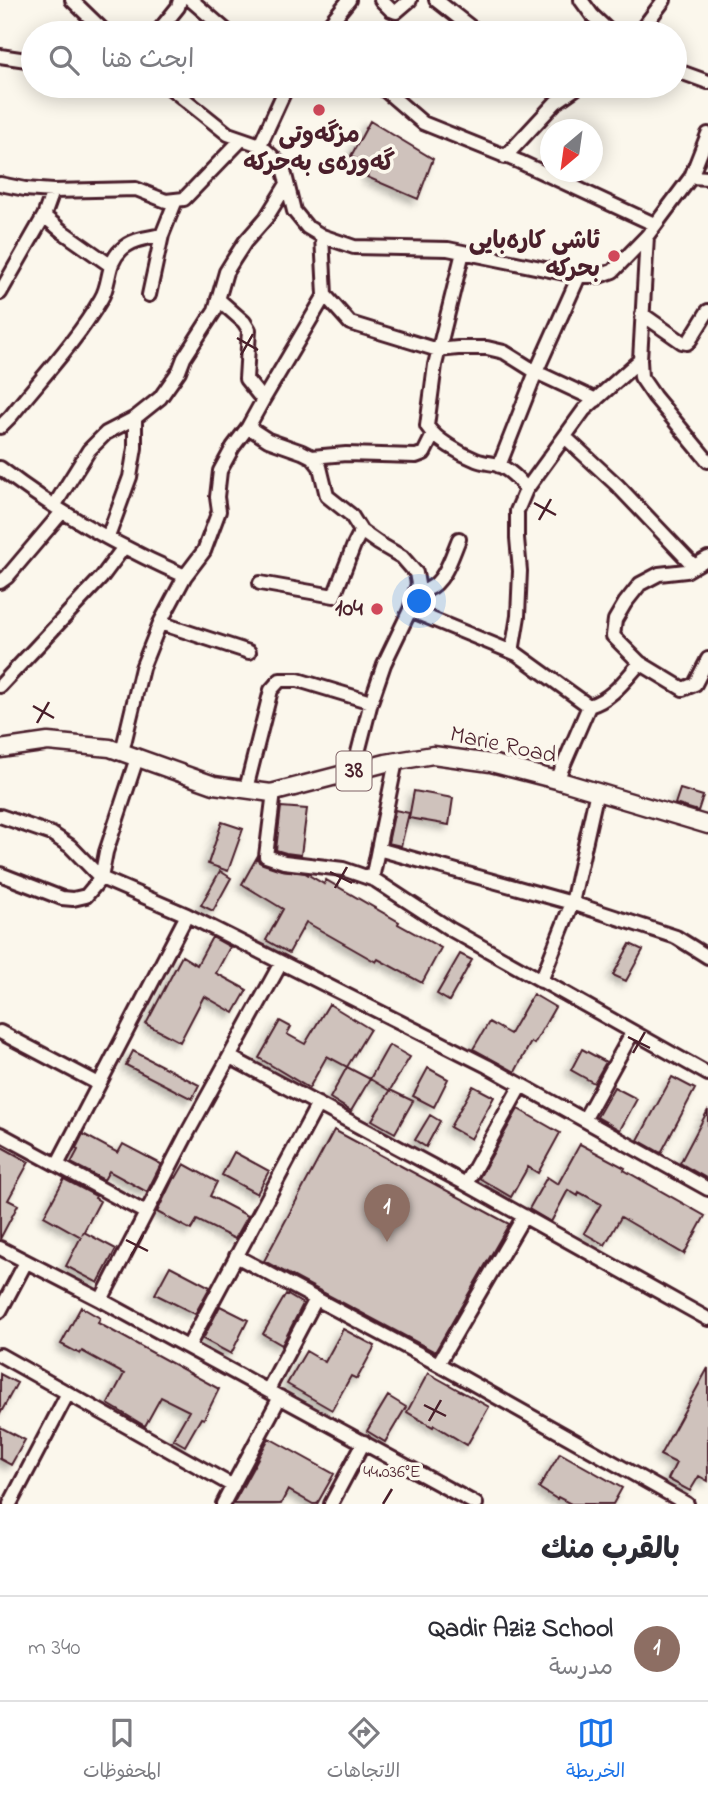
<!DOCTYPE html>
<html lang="ar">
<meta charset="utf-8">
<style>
body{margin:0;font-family:"Indie Flower","Playpen Sans Arabic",sans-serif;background:#f2f2f3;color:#2b2b33;direction:rtl}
.compass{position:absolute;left:540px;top:119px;width:63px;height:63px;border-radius:50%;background:#fff;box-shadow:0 4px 18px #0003;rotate:209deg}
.you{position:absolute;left:420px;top:602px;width:24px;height:24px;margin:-18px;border:5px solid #fff;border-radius:50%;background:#1a73e8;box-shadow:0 0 0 10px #1a73e833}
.badge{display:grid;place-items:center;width:46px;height:46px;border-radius:50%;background:#1a73e8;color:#fff;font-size:23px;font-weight:700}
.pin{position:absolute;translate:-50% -58px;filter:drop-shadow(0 2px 4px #0008)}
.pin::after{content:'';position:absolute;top:37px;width:24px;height:21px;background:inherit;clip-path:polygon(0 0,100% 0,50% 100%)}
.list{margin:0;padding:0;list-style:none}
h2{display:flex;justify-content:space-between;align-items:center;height:91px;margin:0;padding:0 28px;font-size:30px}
h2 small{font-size:23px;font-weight:400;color:#7c7c81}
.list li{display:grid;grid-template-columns:46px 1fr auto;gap:21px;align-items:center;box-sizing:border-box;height:105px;padding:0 28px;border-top:2px solid #e1e1e2}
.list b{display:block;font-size:26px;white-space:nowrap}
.list p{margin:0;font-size:23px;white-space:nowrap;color:#7c7c81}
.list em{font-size:23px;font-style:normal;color:#7c7c81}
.icon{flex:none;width:38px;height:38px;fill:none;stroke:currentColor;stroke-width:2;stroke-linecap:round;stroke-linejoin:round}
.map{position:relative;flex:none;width:708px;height:1504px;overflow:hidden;direction:ltr}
.search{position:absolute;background:#fff;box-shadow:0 4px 18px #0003;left:21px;right:21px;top:21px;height:77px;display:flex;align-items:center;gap:18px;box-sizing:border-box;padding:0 24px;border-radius:38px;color:#7c7c81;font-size:26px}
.sheet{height:196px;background:#fff}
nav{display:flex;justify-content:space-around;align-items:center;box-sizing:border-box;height:98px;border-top:2px solid #e1e1e2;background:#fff;font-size:19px;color:#7c7c81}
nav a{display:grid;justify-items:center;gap:4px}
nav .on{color:#1a73e8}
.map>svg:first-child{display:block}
.building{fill:#cfc2bc;stroke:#4a1f2b;stroke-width:2;filter:url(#shadow)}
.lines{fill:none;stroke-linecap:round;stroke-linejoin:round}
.minor-casing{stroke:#4a1f2b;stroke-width:18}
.major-casing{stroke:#4a1f2b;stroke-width:21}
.minor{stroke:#fbf7ec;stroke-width:12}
.major{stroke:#fbf7ec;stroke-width:16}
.ticks{fill:none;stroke:#4a1f2b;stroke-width:2.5}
.poi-dot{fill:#d1495b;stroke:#fbf7ec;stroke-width:2.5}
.labels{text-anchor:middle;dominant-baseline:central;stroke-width:7;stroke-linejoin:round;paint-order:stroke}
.shield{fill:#fbf7ec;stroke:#7f6065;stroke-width:2}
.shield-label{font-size:23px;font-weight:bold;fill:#4a1f2b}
.poi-label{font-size:24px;font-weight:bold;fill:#4a1f2b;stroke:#fbf7ec;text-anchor:end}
.street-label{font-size:24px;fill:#4a1f2b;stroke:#fbf7ec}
.ticks-label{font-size:18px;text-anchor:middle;fill:#4a1f2b;stroke:#fbf7ec;stroke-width:7;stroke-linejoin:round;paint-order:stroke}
</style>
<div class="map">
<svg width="708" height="1504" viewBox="0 0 708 1504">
<defs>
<filter id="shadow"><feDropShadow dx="-4.5" dy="4.5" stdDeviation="3.5" flood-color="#0004"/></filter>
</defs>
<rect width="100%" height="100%" fill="#fbf7ec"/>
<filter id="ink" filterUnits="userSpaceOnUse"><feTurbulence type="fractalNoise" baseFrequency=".0143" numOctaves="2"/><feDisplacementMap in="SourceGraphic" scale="14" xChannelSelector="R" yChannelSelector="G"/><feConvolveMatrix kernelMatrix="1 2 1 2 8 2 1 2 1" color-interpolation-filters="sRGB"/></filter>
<g filter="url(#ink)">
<path class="building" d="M370,121L433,159L418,199L367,177L370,168L351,156Z
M680,789L703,796L698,811L675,804Z
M414,791L453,798L449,825L409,818Z
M281,807L307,809L301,855L286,853L276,850Z
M395,810L409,813L401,846L388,843Z
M222,822L243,829L228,871L208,864Z
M257,857L259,862L263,864L281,870L305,873L324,884L326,880L399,922L398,924L441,948L422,983L378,959L376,962L306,922L289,953L266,940L283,909L242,884Z
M220,871L231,878L213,911L201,905Z
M212,937L230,947L216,973L247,990L234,1013L204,996L180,1042L146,1024L182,956L197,965Z
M630,944L643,950L626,981L613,975Z
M460,954L472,960L449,1001L437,994Z
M533,994L555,1007L534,1044L531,1042L515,1072L473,1049L489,1022L510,1034Z
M329,1004L370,1029L347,1067L327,1056L309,1088L259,1058L280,1021L291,1027L287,1034L305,1044Z
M389,1045L410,1057L390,1090L413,1101L395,1133L372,1120L390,1091L370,1079Z
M582,1049L606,1062L594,1083L571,1070Z
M133,1051L199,1085L192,1099L126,1065Z
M347,1067L370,1079L351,1111L330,1098Z
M428,1068L448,1079L434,1107L413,1096Z
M672,1077L695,1089L661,1153L638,1140Z
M473,1086L494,1097L471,1139L450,1127Z
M614,1087L637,1099L620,1130L597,1117Z
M518,1109L560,1133L538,1173L528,1167L511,1197L479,1178Z
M708,1110V1179L680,1163Z
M430,1115L440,1121L426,1147L415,1140Z
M334,1130L509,1224L435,1352L264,1261Z
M83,1134L118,1153L123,1144L161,1164L147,1192L109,1171L104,1180L71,1163L78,1150L76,1148Z
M580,1144L625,1168L624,1170L705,1216L684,1254L621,1217L605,1245L584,1233L601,1204L579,1192L578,1196L568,1190L551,1222L529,1209L547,1177L558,1184Z
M0,1146L29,1162L8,1200L18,1205L0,1239Z
M234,1152L269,1171L257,1194L222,1175Z
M184,1164L217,1182L210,1196L248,1216L235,1239L197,1220L191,1230L157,1212L174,1177L176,1178Z
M64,1179L96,1196L95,1198L100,1201L82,1235L84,1232L116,1249L98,1283L66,1266L81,1237L44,1216Z
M170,1266L210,1287L195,1314L155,1294Z
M286,1294L303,1304L282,1345L263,1334Z
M220,1306L248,1320L231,1354L203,1339Z
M81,1307L100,1318L98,1323L219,1389L204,1419L201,1418L185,1446L173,1439L189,1411L161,1397L145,1426L108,1404L124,1374L82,1351L80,1354L61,1344Z
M343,1329L375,1346L357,1379L351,1376L332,1410L287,1384L306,1351L325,1362Z
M708,1368V1481L699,1476L690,1491L668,1479L676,1463L660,1455Z
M428,1373L489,1407L467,1445L434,1425L433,1427L407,1412Z
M0,1374L17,1383L0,1414Z
M388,1396L406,1407L385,1442L367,1431Z
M0,1427L25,1440L11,1465L0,1459Z
M269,1438L334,1474L317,1504H313L288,1490L281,1504H233Z
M560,1453L622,1488L613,1504H571L558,1497L557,1499L539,1488Z"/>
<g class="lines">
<g class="minor-casing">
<path id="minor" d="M72,0L106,33
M191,0L229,33
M381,0L391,10L396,12L410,0
M436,0L473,29
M581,0L592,15L611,33
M157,33L178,7L180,0
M322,33L349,0
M639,33L664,0
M0,56L33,61
M675,70L708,82
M168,86L228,134L260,145L273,157L283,167L294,211L307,227L322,236L354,247L448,249L579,276H599L613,271L647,236L691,177L708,178
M380,86L423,123L520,162L654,224
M260,145L287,86
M505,157L556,102L579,86
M691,177L708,134
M0,184L25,189L53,191L136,189L166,201L184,199L242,139
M44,216L63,232L110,265
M647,236L640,360L641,377L654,396L708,461
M463,252L435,365L427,426C436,440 461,454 476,460C483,463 491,463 498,465C508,469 521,480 526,490L517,511V538L520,571L518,616L512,652
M0,293L44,216L53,191
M149,295L162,235L176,200
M325,295L350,323L438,350L458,348H487L504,352L536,372L596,400
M218,299L244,322L249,330L246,379L263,400
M642,314L682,342L687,343L690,340L708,311
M0,427L11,416C41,378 76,342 101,299C111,283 106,264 121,250C132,239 147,238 162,235
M248,427L268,440L302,452L312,457L320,467L327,496L351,515L361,531L378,543L402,557L416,573L418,584L416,591L410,610L384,664L371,702L353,772
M565,437L617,485L694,566
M312,457L346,454L416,456L424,453L433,435
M499,466L536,372L579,276
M0,468C56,511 121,548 185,576
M526,490L584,410L640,360
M54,506L89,450L106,433L135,418
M108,537L130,477L135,448V418L160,398L179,371L184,358L215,310L226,272L234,259L245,242L266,218L287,184
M708,558L686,571L659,574L640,584L625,603L615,620L613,636L640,663L683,689L695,684L708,659
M0,582L7,577L62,512
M260,583L334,596L354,545L361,531
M416,591C420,591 424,591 428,589C445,582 452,555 459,539
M410,610L517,654L589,706
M160,623L249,652
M0,686L101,578L124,547
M122,752L142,668L160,623L185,576L204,551L219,511L217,497L220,471L233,447L248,427L263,400L325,295L322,236
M557,780L589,706C611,700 625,680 640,663
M246,789L271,690L280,680H298L371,702
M274,792L266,856L284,862L343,869L375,880L450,929L708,1074
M0,816L52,834L70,846L101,878L187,915L487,1066L708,1189
M378,849L572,903L676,937L708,957
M0,874L62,898L73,899L86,896L101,878L106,852L137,758
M372,879L396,761
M541,981L572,903L597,791
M0,1032L99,1084
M230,1057L466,1184L708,1319
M584,1120L632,1033
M0,1134L146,1213
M57,1165L187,915
M466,1184L521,1085
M0,1248L101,1300L188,1132L281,963
M236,1256L438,1364L687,1504
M101,1300L476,1504
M0,1311L26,1262
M188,1347L318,1104
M0,1355L233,1486
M438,1364L524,1216
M268,1390L316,1299
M10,1504L68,1393
M223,1504L280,1397
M331,1504L364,1442"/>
</g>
<g class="major-casing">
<path id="major" d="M0,749L48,742L110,748L214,785L271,793L386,763L433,755L491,763L557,780L708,825"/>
</g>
<use href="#minor" class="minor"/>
<use href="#major" class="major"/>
</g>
</g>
<path class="ticks" d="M237,338L258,350M241,355L253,334M534,503L556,515M539,520L551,499M33,706L54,718M37,723L49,702M330,872L352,883M335,888L347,867M628,1037L650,1048M633,1053L645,1032M126,1240L148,1251M131,1256L143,1235M424,1405L446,1416M429,1421L441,1400M383,1504L392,1489"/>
<g class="poi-dot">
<circle cx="319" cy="110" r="7"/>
<circle cx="614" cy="256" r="7"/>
<circle cx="377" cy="609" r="7"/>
</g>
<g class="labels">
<rect class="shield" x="336.5" y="751.5" width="35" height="39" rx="5"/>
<g class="shield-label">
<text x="354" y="771">38</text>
</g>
<g class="poi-label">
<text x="319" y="136" text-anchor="middle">مزگەوتی<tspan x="319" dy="28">گەورەی بەحرکە</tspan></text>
<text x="600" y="242">ئاشی کارەبایی<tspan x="600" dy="28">بحرکە</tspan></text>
<text x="363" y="609">104</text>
</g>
<g class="street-label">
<text transform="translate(503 746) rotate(12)">Marie Road</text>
</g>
</g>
<g class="ticks-label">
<text x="392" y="1477">44.036°E</text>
</g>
</svg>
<svg class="compass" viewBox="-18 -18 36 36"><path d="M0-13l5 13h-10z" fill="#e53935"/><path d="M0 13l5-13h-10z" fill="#7c7c81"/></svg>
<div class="you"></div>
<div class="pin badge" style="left:387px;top:1242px;background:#8d6e63">1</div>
<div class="search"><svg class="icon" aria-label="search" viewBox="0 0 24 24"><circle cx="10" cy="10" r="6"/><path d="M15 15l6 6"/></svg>ابحث هنا</div>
</div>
<section class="sheet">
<h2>بالقرب منك<small></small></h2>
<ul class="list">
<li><span class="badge" style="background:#8d6e63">1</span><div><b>Qadir Aziz School</b><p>مدرسة</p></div><em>340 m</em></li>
</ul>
</section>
<nav>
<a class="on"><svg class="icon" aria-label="map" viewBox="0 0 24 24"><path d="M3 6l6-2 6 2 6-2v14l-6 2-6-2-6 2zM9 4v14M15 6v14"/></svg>الخريطة</a>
<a><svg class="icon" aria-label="directions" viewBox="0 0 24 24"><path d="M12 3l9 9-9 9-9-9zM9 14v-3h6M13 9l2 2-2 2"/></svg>الاتجاهات</a>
<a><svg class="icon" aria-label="saved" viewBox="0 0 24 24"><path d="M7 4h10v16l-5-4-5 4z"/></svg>المحفوظات</a>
</nav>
